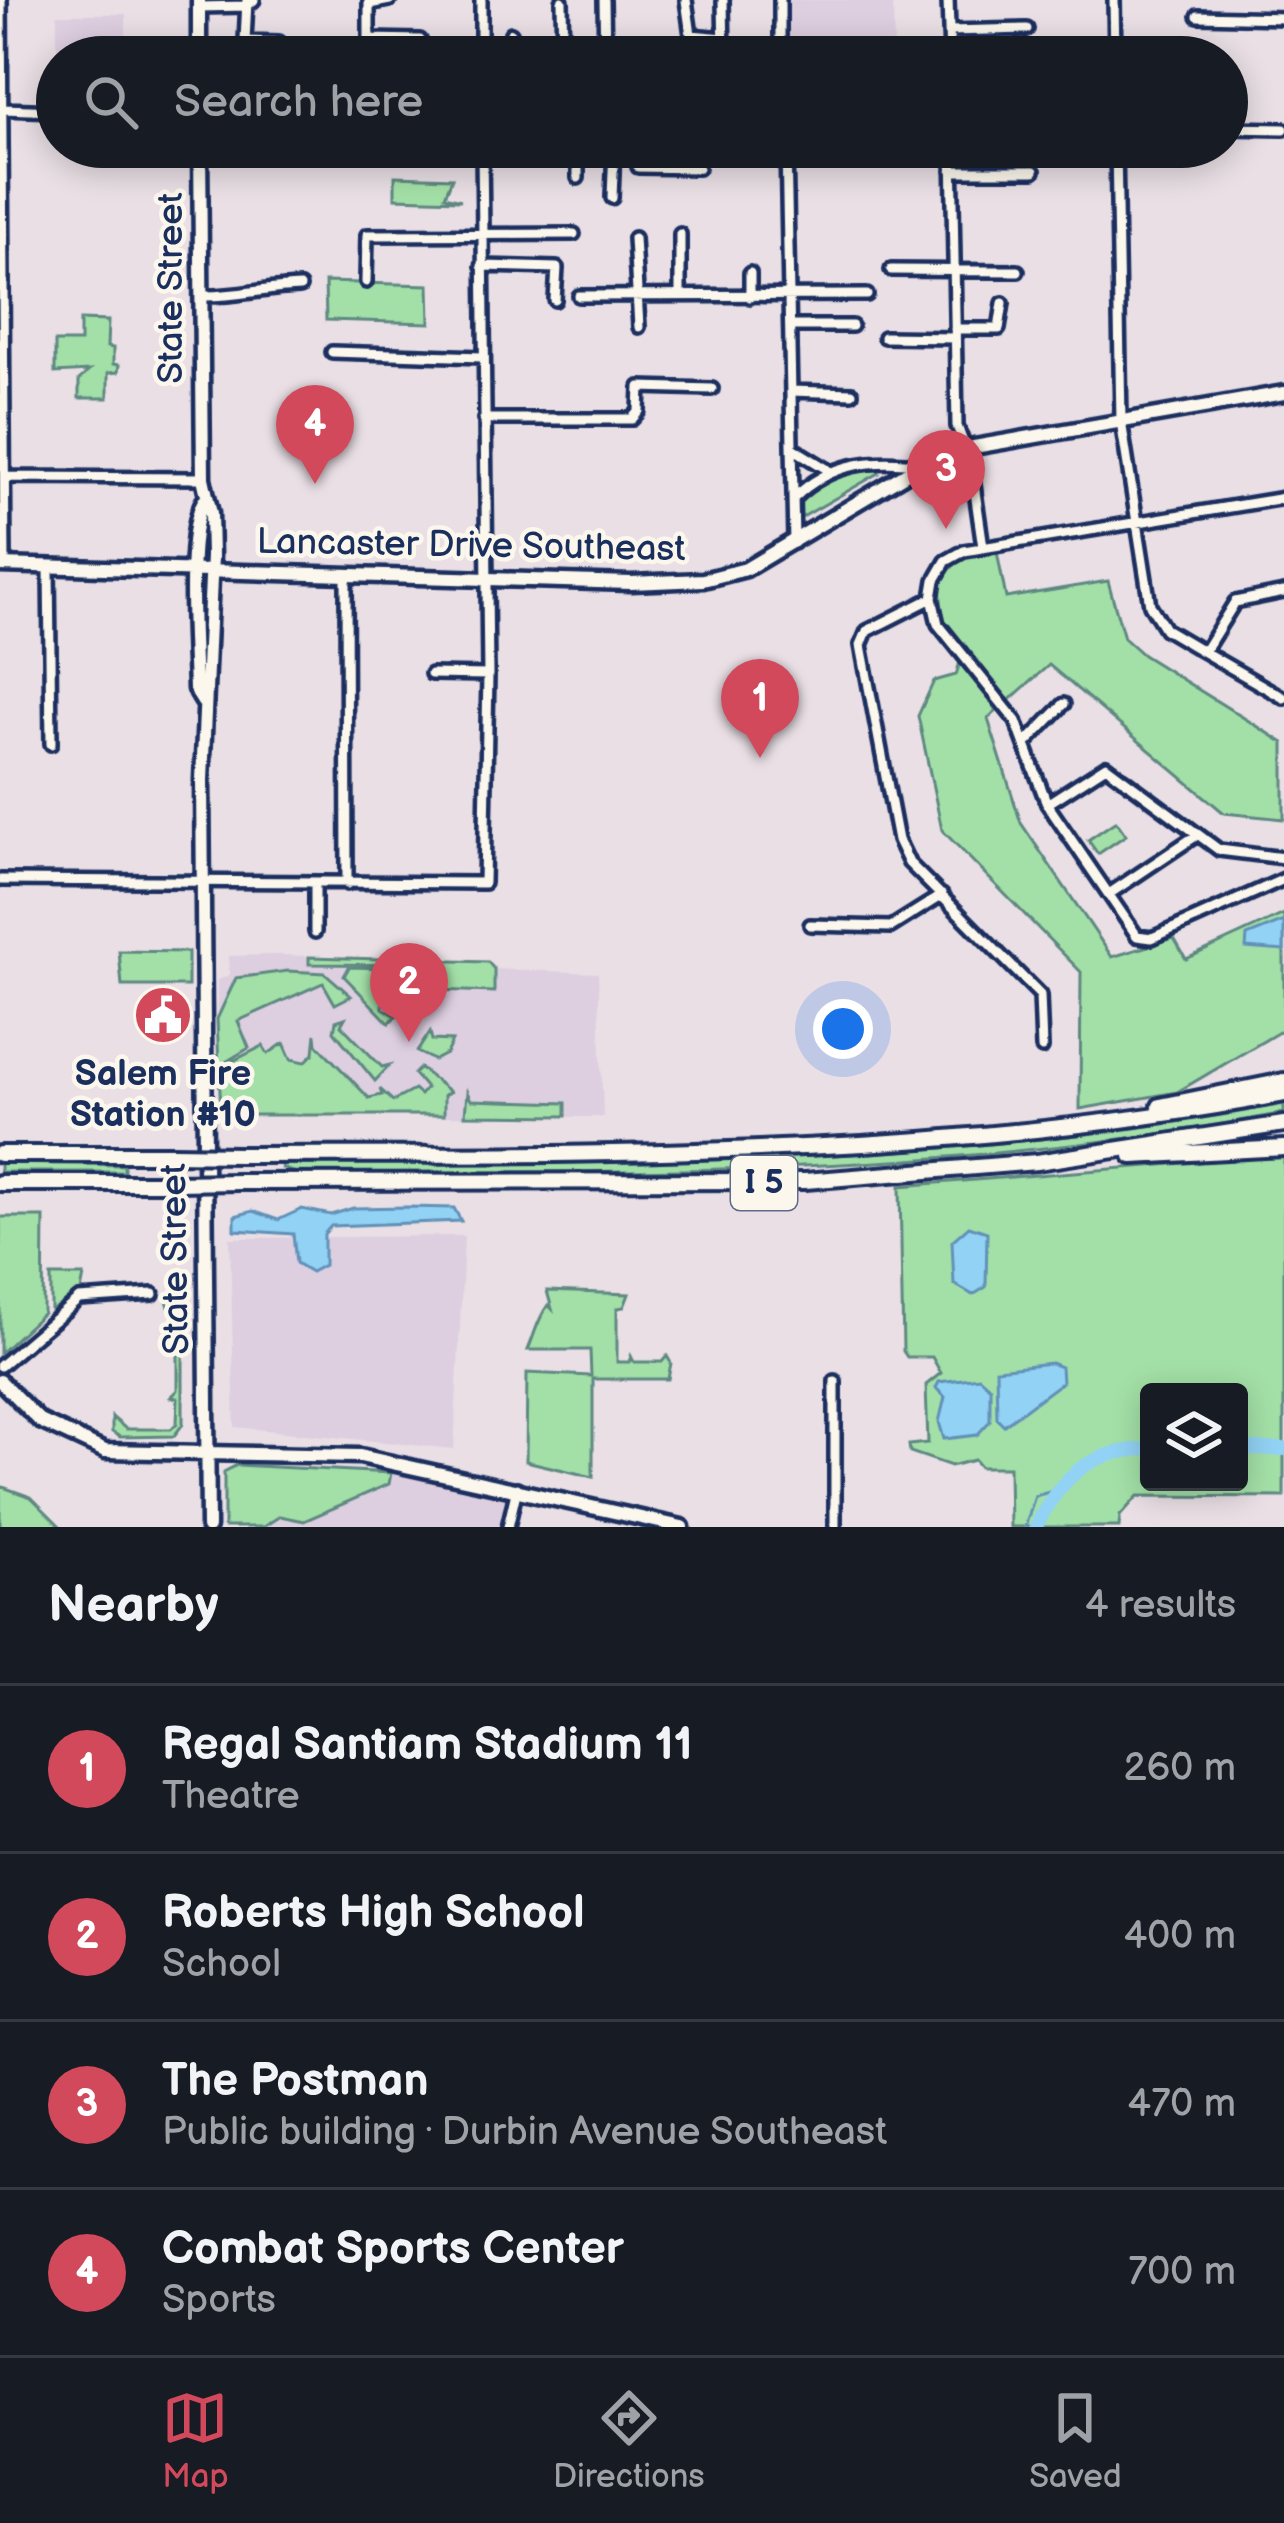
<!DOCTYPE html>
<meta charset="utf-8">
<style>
body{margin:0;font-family:"Balsamiq Sans",sans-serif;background:#242831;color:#f1f3f6}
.controls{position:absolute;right:36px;bottom:36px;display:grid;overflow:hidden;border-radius:12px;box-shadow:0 6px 30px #0003}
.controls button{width:108px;height:108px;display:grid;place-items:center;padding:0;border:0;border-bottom:3px solid #363941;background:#171b24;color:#f1f3f6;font:60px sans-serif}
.you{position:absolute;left:843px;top:1029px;width:42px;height:42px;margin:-30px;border:9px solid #fff;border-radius:50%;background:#1a73e8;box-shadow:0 0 0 18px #1a73e833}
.badge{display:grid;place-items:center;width:78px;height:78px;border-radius:50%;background:#d1495b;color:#fff;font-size:39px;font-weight:700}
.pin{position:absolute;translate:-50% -99px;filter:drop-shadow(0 3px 6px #0008)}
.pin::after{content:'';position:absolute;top:63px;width:42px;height:36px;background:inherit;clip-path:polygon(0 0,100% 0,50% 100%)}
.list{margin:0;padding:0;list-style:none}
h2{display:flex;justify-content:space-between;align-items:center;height:156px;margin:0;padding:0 48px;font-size:51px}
h2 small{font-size:39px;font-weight:400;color:#9ea1a6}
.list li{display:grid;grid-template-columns:78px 1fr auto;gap:36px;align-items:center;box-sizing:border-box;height:168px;padding:0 48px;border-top:3px solid #363941}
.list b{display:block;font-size:45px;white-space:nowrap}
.list p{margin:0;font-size:39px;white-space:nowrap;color:#9ea1a6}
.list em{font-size:39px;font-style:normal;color:#9ea1a6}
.icon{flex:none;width:66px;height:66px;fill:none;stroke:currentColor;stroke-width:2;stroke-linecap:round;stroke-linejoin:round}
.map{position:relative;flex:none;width:1284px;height:1527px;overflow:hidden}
.search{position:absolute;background:#171b24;box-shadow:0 6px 30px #0003;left:36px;right:36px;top:36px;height:132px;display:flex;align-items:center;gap:30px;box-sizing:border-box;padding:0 42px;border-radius:66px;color:#9ea1a6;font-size:45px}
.sheet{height:828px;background:#171b24}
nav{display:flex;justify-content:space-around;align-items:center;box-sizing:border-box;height:168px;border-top:3px solid #363941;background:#171b24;font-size:33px;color:#9ea1a6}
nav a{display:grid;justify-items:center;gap:6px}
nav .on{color:#d1495b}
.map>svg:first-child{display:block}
.built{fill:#ddcee0}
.green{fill:#a3e0a7;stroke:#5f8882;stroke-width:3;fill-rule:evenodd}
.water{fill:#92d2f4;stroke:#6291b8;stroke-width:3}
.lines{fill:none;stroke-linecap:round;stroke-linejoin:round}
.stream{stroke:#6291b8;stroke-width:3}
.river{stroke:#92d2f4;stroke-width:14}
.minor-casing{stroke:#1b2f5e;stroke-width:18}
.major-casing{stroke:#1b2f5e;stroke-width:21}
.highway-casing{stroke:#1b2f5e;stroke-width:22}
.minor{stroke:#fbf7ec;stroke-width:9}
.major{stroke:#fbf7ec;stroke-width:12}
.highway{stroke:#fbf7ec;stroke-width:14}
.highway-bridge-casing{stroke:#1b2f5e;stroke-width:22;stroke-linecap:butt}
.highway-bridge{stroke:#fbf7ec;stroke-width:14}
.labels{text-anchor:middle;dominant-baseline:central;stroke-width:9;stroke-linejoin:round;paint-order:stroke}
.shield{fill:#fbf7ec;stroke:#5e6b89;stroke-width:3}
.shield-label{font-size:33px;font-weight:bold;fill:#1b2f5e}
.street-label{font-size:36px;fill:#1b2f5e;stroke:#fbf7ec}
.poi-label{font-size:36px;font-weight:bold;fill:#1b2f5e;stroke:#fbf7ec}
</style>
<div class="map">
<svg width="1284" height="1527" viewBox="0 0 1284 1527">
<rect width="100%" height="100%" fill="#e9dfe5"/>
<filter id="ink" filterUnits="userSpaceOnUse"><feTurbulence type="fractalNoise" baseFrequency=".00833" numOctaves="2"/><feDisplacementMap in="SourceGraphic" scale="24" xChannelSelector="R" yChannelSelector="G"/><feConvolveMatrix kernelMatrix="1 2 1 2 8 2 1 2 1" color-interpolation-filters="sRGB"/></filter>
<g filter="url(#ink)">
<path class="built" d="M783,0H899L893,6L894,57H784Z
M57,14H126V57H57V87Z
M277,955L488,962L489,969L598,973L603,1117L221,1115L217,980L229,976V956Z
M464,1236L454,1449L235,1427L230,1238Z
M391,1473L509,1497L501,1527H263L279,1516L298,1520L388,1484Z"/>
<path class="green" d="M395,176L452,178L445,196L461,200L395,198Z
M325,282L429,285L430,323L326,320Z
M80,320L108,321L107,347L113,348V364L119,365L118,372L108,373V398H79V380L89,371L55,373V342H80Z
M874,466L879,473L799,519L800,501L823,481Z
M997,552L1006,598L1108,581L1124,638L1143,655L1284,743V819L1224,813L1049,665L988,719L1021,823L1112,957L1174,938L1186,959L1284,914V1029L1177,1092L1080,1109L1081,972L942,830L918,716L934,681L956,675L963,652L942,618L940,580L961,558Z
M1116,821L1126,835L1098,854L1088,840Z
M119,951L188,952V986H122Z
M309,957L488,962L494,969V992L434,990L428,965L309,964Z
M349,967L416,969L427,988L383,989V1008L396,1016L389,1023L344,976Z
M288,971L325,973L351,996L335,1004L323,983L238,1021L249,1048L219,1066L217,1019L236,978Z
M345,1018L341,1025L382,1067L390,1065L375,1081L334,1031L336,1021Z
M430,1032L432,1040L452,1041L446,1054L434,1060L417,1052Z
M316,1034L317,1044L369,1098L382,1095L380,1089L393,1101L414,1090L420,1095L426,1088L414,1074L420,1068L450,1092L444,1095V1115H221L219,1068L263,1046L268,1054L284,1043L291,1059L305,1062L314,1053Z
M467,1092L471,1100L566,1103V1116L465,1115Z
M1284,1104V1113C1005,1166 725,1173 442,1172C405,1172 309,1182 282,1168V1163C618,1163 952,1167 1284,1104Z
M1284,1155V1497L1138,1496L1120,1516L1119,1527H1010L1009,1467H980L974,1460L951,1466L910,1452L909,1445L928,1443L926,1385L941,1373L932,1357H907L903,1351L900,1186ZM1149,1392H1239V1482H1149Z
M0,1163L124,1165V1172H0Z
M0,1217H44L43,1313L0,1353Z
M51,1276H84L81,1291L51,1311Z
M547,1291L629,1294L624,1307L617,1308V1362H629L631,1356L634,1362H662L667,1356L671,1363L668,1379H593V1477L526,1461L527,1373L591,1376L590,1350H528C535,1334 537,1320 548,1305L552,1309Z
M166,1296L183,1301V1424L174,1436L120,1437L112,1432V1417L126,1429H171L177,1423L178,1398L171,1397L178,1390V1340L171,1339V1331L178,1330V1309L169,1307Z
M237,1465L391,1473L389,1484L304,1521L280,1516L263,1527H224V1472Z
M0,1486L31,1497L61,1527H0Z"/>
<path class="water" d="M1284,921V951L1246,948L1247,936Z
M407,1207L454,1208L461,1221L331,1226L324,1234V1265L311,1272L296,1263L293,1234L235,1230V1216L253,1211L278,1220L302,1209L331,1215L353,1208Z
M969,1226L987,1232L986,1287L973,1295L954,1284L952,1241Z
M1051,1363L1061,1367L1062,1382L1004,1425L997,1418L996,1369Z
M979,1377L990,1387V1421L977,1435L944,1439L939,1422L945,1397L936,1388L939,1382Z"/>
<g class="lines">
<path class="stream" d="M1025,1527L1035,1496L1053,1491"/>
<path class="river" d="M1239,1449H1284
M1036,1527C1060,1476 1091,1450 1149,1449"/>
<g class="minor-casing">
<path id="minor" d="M1,0L5,566
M247,0L245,41L279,42
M369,0V39L420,40
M481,0V57
M604,0L605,57
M686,0L691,35L724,38
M723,0L724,57
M780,0V57
M948,0L950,57
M1114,0L1115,57
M562,1L563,57
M369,4L390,0
M199,7L247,6L254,0
M1198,16L1284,18
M949,31L1027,29
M1022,44V57
M511,57V33
M3,109L57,111
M1227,128L1284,129
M680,147V168
M786,147L794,543
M952,147L957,426L971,464L983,547
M1116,147L1121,421L1150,605L1165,629L1204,652
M638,167L698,168
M952,171H1034
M578,178V147
M612,198L614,147
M680,234V293
M634,238L639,327
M482,266L557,268L555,300
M891,270L1018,271
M366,282L367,235L574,234
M201,296C236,297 265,288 300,287
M579,296L867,295
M750,297V273
M790,326H852
M955,329H999L1003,303
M884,337L955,338
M332,352L482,357
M791,391L852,393
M484,419H632L639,411L640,387L712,389
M794,449L830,471
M5,477L203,478
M794,498C831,462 874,458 924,465
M1284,498L964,551L946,561L935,580L932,598L938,624L1016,721L1047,804L1137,936L1152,938L1284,879
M49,567L51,744
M346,575L347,884
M1284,592L1235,602L1204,652L1284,698
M932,598L867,631L861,645L898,840L909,863L1040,995L1042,1048
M431,674L488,675
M1026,743L1064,704
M1047,804L1106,766L1219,850L1284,858
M0,880L484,883L488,675L482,147
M1109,894L1197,835
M810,925L891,927L942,895
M315,932V884
M0,1366L79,1299L153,1294
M835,1381V1527
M508,1527L517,1488"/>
</g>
<g class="major-casing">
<path id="major" d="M199,0V57
M200,147L203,478L211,513L212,556L202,780L208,1527
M0,565L631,583L703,580L746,569L907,473L974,447L1284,393
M203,702L195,689C194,648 185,531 204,501
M0,1381L40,1421L105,1451L360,1456L682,1527"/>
</g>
<g class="highway-casing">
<path id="highway" d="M1160,1106L1284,1081
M0,1154H173
M239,1155C590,1154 938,1160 1284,1094
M1132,1156L1284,1148
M239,1182L805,1181L1037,1162L1284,1124
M0,1183H173"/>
</g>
<use href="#minor" class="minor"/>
<use href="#major" class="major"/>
<use href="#highway" class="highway"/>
<g class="highway-bridge-casing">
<path id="highway-bridge" d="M173,1154L239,1155
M173,1183L239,1182"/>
</g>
<use href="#highway-bridge" class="highway-bridge"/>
</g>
</g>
<defs>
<g id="civic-disc" transform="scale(3)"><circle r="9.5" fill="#d1495b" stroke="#fbf7ec"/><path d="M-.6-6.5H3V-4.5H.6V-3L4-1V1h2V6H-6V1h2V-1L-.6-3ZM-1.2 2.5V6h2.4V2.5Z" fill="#fff"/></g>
</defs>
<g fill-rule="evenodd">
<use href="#civic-disc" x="163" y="1015"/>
</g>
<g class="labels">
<rect class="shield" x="731" y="1156" width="66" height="54" rx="9"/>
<g class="shield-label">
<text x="764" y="1183">I 5</text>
</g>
<g class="street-label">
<text transform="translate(171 288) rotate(-90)">State Street</text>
<text transform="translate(471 546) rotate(1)">Lancaster Drive Southeast</text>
<text transform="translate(176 1259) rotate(-91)">State Street</text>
</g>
<g class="poi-label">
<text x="163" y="1074">Salem Fire<tspan x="163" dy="41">Station #10</tspan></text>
</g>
</g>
</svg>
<div class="controls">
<button><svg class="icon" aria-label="layers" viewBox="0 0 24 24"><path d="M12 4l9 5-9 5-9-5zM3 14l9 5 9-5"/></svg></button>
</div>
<div class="you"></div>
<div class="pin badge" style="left:760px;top:758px">1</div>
<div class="pin badge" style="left:409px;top:1042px">2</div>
<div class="pin badge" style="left:946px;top:529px">3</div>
<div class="pin badge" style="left:315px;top:484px">4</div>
<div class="search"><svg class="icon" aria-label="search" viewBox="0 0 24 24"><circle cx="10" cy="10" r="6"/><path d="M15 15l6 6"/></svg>Search here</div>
</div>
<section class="sheet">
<h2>Nearby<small>4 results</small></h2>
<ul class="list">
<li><span class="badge">1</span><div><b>Regal Santiam Stadium 11</b><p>Theatre</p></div><em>260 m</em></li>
<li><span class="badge">2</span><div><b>Roberts High School</b><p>School</p></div><em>400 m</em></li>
<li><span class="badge">3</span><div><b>The Postman</b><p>Public building · Durbin Avenue Southeast</p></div><em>470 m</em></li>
<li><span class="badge">4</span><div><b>Combat Sports Center</b><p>Sports</p></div><em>700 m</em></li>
</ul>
</section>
<nav>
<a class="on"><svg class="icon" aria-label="map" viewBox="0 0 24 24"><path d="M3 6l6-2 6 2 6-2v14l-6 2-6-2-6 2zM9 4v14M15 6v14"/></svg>Map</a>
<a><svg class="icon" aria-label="directions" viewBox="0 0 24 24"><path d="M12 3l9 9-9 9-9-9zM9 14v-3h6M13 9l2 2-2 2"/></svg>Directions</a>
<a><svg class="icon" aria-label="saved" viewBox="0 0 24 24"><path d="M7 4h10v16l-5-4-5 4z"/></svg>Saved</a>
</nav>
